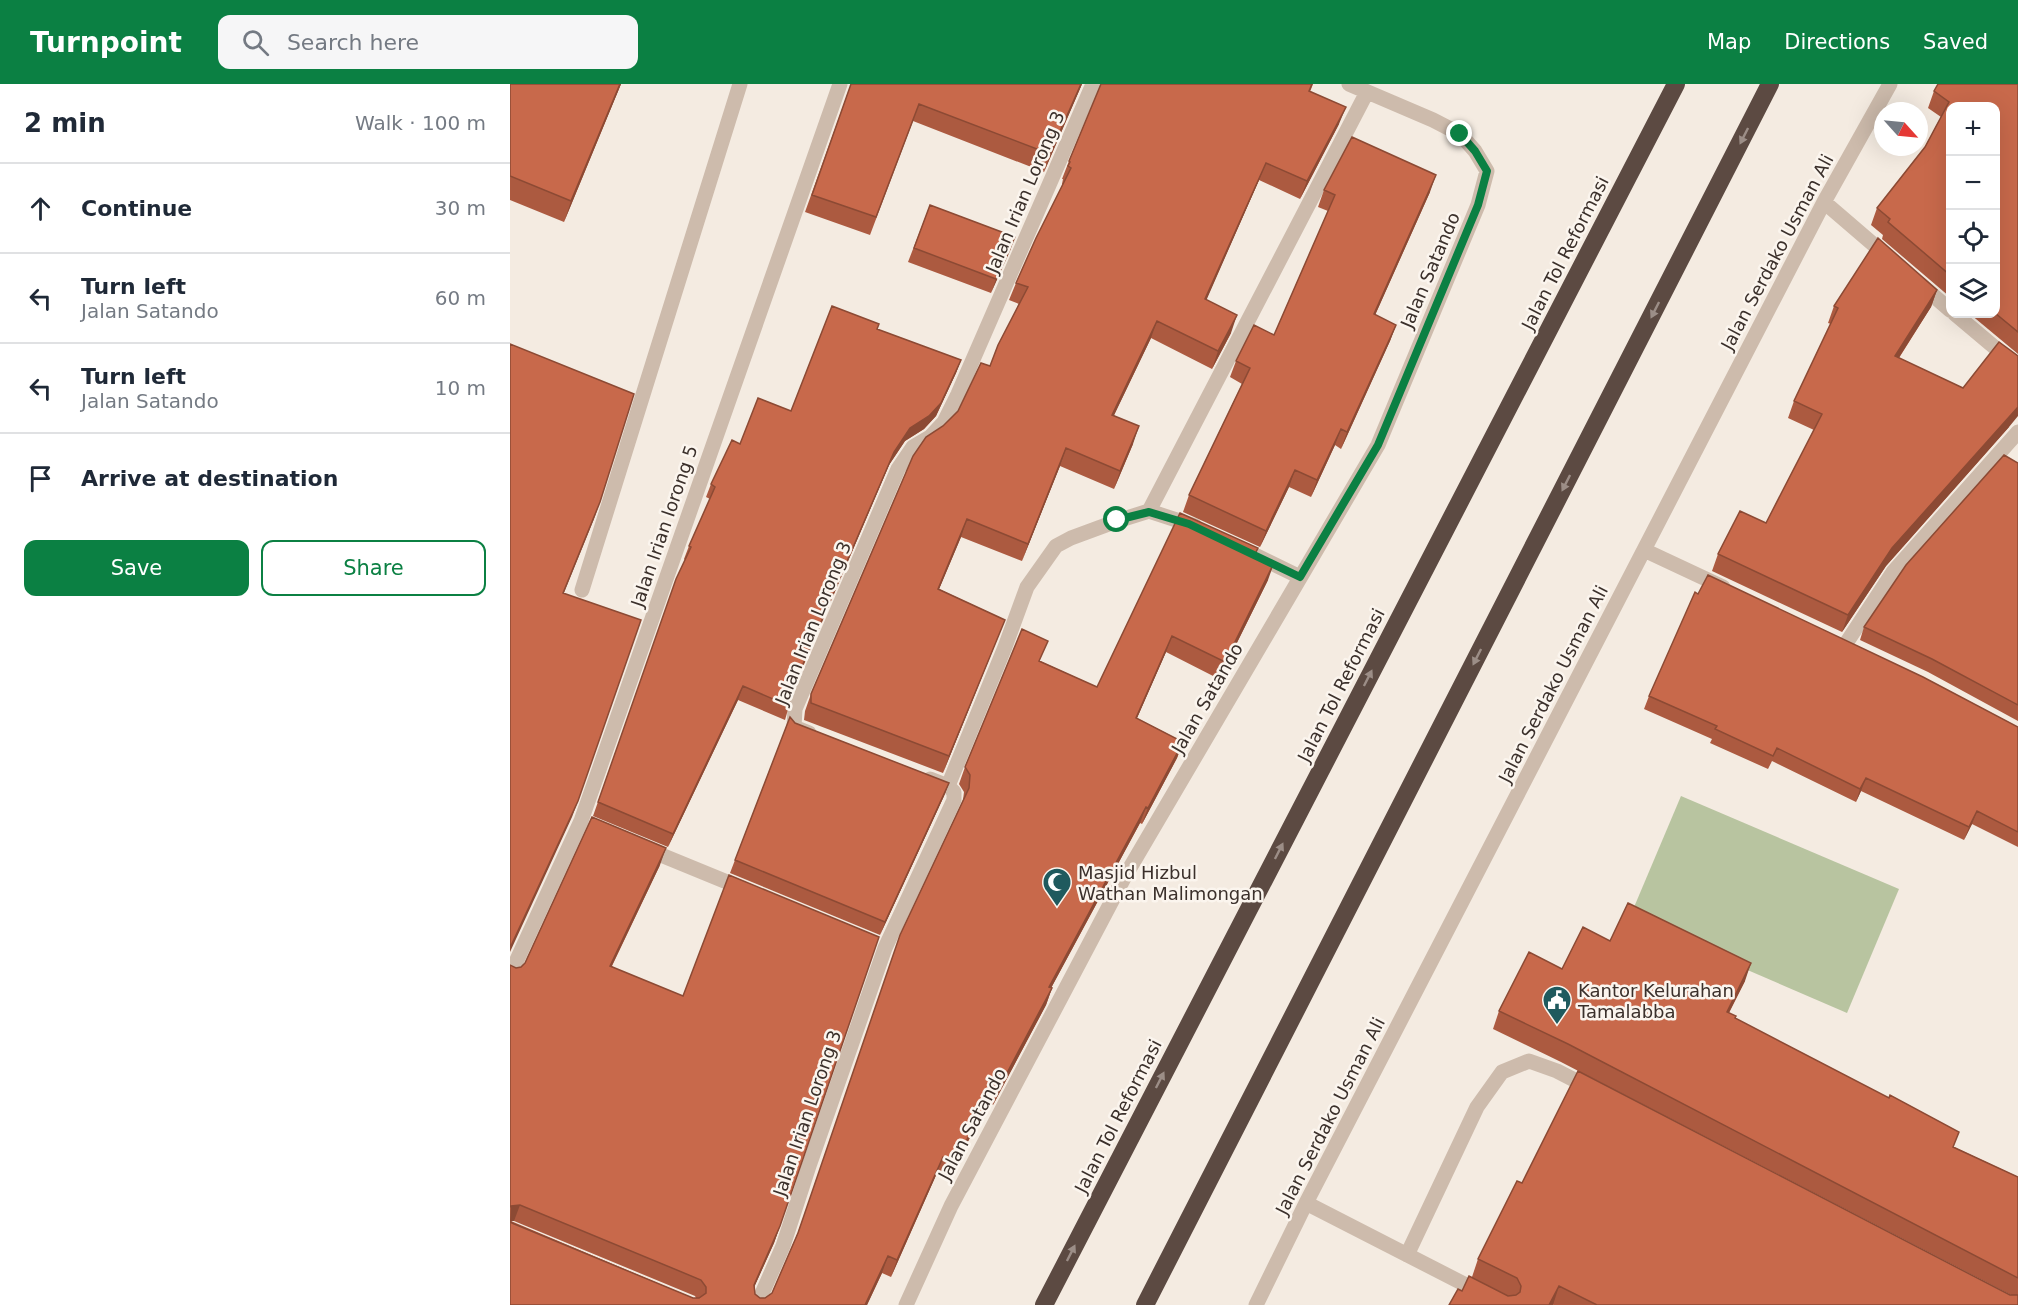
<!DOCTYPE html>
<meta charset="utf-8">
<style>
body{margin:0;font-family:"DejaVu Sans",sans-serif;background:#f6f6f7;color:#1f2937}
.controls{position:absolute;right:18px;top:18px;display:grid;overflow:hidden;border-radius:12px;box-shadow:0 6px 24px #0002}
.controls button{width:54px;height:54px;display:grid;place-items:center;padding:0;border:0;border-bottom:2px solid #e0e1e3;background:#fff;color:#1f2937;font:30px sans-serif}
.compass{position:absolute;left:1364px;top:18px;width:54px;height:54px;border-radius:50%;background:#fff;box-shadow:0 6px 24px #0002;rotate:117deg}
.stop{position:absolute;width:18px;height:18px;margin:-14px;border:4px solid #0b8043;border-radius:50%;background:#fff}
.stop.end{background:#0b8043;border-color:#fff;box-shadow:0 2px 6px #0008}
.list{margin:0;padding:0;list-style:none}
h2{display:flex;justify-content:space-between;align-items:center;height:78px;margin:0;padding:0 24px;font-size:26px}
h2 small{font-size:20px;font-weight:400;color:#747a83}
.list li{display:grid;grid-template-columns:39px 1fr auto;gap:18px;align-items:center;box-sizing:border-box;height:90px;padding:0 24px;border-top:2px solid #e0e1e3}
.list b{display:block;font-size:22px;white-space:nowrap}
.list p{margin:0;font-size:20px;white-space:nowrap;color:#747a83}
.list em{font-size:20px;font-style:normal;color:#747a83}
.actions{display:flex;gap:12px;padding:18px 24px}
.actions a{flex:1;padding:14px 0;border:2px solid #0b8043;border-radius:12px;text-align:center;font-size:21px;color:#0b8043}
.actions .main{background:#0b8043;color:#fff}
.icon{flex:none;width:33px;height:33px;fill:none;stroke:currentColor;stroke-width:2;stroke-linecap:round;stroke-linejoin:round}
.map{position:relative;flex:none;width:1508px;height:1221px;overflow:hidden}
header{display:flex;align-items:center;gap:36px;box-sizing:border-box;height:84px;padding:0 30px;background:#0b8043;color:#fff}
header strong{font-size:28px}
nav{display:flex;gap:33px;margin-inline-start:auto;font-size:21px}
.search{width:420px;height:54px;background:#f6f6f7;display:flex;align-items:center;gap:15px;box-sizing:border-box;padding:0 21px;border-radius:12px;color:#747a83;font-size:22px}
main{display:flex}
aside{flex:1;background:#fff}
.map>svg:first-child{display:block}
.green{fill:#b8c4a0}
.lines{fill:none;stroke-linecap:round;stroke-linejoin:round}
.service{stroke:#cdbbac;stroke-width:15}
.minor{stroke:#cdbbac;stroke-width:15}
.motorway{stroke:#5c4a42;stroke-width:18}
.wall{fill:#ac5a40;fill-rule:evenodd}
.shaded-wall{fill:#8c4a34}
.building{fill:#c8694b;stroke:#8c4a34;stroke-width:1.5}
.oneway{fill:#9c8e87}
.route{stroke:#0b8043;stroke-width:8}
.labels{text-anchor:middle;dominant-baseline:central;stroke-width:5;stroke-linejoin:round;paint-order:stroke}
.street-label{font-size:18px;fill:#3b302b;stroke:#fbf5ee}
.poi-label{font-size:18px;fill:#3b302b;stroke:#fbf5ee;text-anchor:start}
</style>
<header>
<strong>Turnpoint</strong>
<div class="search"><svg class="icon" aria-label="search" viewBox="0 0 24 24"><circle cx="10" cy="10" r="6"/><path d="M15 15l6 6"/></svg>Search here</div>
<nav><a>Map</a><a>Directions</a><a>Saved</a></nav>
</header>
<main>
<aside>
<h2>2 min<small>Walk · 100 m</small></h2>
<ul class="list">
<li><svg class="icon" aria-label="ahead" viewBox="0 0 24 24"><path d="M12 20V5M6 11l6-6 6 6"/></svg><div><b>Continue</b></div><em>30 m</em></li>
<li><svg class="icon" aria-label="left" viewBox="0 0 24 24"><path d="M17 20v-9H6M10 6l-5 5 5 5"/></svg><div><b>Turn left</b><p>Jalan Satando</p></div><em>60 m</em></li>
<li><svg class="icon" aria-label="left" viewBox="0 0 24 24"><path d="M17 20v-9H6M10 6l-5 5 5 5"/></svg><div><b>Turn left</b><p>Jalan Satando</p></div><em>10 m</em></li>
<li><svg class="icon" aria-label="arrive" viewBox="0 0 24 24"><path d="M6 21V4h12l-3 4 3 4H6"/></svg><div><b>Arrive at destination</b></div></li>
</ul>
<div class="actions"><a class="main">Save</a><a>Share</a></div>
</aside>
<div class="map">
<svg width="1508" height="1221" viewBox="0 0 1508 1221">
<rect width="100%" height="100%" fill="#f4ebe1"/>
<path class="green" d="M1171,712L1389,805L1337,929L1119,835Z"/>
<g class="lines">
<path class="service" d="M72,506L230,0"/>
<path class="minor" d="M1314,118L1378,173
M1410,200L1440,226
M1445,230L1508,283
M639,427L857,8
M1134,466L1213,503
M747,472L790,493
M1335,561L1383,488L1508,348
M299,649L284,643L285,625L388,385L403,363L420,353L434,338L448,310L583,0
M438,702L495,563L517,503L546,462L561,454L607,437L639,427L685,442
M134,764L234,805
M0,891L71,737L330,0
M796,1119L995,1221
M897,1171L967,1023L992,988L1019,977L1047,987L1080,1004
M247,1221L273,1162L299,1082L375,864L444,716V708L438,702L420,695
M396,1221L441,1122L614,794L868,361L968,121L977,87L965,67L950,50L923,36L839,0
M746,1221L796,1119L1314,118L1380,0"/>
<path class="motorway" d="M534,1221L1166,0
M635,1221L1260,0"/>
</g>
<path class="wall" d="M0,0H111L54,138L0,116Z
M341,0H572L534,88L403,37L360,151L295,128Z
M591,0H803L800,8L829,40L790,115L749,96L696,216L721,249L702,285L641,254L604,331L623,360L604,405L550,382L512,477L451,453L429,505L495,536L433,689L294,636L295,627L301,610L433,342L448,327L480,282L509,220L499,216L506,199L553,100H552L553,95H552L559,77Z
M1508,0V270L1460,230H1485V22H1440V213L1372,155L1373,151L1361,141L1367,124L1415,63L1431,33L1418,24L1424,7Z
M814,106L920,108L865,231L886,241L880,257L831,365L825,361L801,413L779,403L750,463L673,428L679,411L732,300L720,293L726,277L764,251L818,127L808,123Z
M420,121L505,153L481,209L398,178Z
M1427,206L1421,223L1389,274L1453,304L1499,343L1376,482L1332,548L1202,487L1208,470L1256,439L1304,346L1278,334L1284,317L1321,240L1318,239L1324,222Z
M367,245L451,276L446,289L426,332L414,345L395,357L379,381L281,611L279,622L275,636L228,616L158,763L83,732L162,508L175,476L174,475L179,462L200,415L196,413L201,400L230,360L281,327Z
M1508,379V637L1418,588L1350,556L1354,543Z
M746,470L758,496L709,595L656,568L627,634L673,658L667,674L632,740L630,739L541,904H542L536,921L483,1021L478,1018L439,1095L427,1089L381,1193L372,1189L357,1221H0V881L6,884L11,883L150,781L102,882L270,1142L264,1159L244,1203L245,1210L250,1214H255L262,1209L286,1153L453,716L454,708L449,700L455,683L530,577L587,603ZM1,1137H4L185,1212L186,1214H183Z
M1188,510L1508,643V763L1462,740L1454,756L1351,707L1346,718L1262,677L1258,685L1200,659L1202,655L1134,625L1139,612Z
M280,633L285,639L439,699L434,712L370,851L220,789Z
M1100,857L1235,897L1219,929L1225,934L1444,1063L1508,1093V1221H1044L952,1207L962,1193L968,1175L1012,1099L1501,1211L1051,978L983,945L989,927Z"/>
<path class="shaded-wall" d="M110,0H111L54,138L61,117Z
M571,0H572L534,88L540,70Z
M836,23L829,40L790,115L797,97Z
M756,79L749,96L689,233L695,215Z
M926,91L920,108L858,247L864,230Z
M505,153L500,167L481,209L486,195Z
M1427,206L1421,223L1379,289L1385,272Z
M727,231L721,249L702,285L708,267Z
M647,237L641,254L596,348L602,331Z
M886,241L880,257L831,365L837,348Z
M451,276L446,289L426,332L414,345L395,357L379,381L276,621L281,608L384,368L400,344Z
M1508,323V332L1499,343L1376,482L1332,548L1338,531L1382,464Z
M629,342L623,360L604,405L610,387Z
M831,345L825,361L801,413L807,396Z
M556,364L550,382L512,477L518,460Z
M785,386L779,403L750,463L756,447Z
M90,418L84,435L47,526L53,509Z
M457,435L451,453L422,522L428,505Z
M764,479L758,496L709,595L715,578Z
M495,536L488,553L433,689L439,672Z
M662,552L656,568L620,650L626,634Z
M233,602L228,616L158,763L163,750Z
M673,658L667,674L632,740L638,724Z
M1356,694L1351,707L1346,718L1350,705Z
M439,699L434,712L370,851L375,838Z
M68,717L62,733L0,868V864Z
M636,723L630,739L533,919L539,903Z
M1467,727L1462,740L1454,756L1459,743Z
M156,764L150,781L94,898L100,882Z
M1241,879L1235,897L1210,946L1217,928Z
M542,904L536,921L483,1021L489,1004Z
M484,1002L478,1018L439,1095L445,1079Z
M433,1073L427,1089L381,1193L387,1176Z
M10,1121L4,1137H0L1,1122Z
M270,1142L264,1159L238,1217L244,1201Z
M378,1172L372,1189L357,1221H355Z
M1049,1202L1043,1221H1039Z"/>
<path class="building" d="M0,0H110L61,117L0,92Z
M341,0H571L540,70L409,20L366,133L302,111Z
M591,0H802L799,7L836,23L797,97L756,79L695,215L727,231L708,267L647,237L602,331L629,342L610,387L556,364L518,460L457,435L428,505L495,536L439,672L301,619V610L403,372L416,353L433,342L448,327L471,279L480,282L488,261L518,203L506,199L526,154L561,84L558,82L560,78L559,77Z
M1428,0H1508V248L1485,229V22H1440V191L1378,138L1380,135L1367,124L1415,63L1439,18L1424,7Z
M842,53L926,91L864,230L886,241L837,348L831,345L807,396L785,386L756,447L679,411L740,284L726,277L744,241L764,251L825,111L814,106Z
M420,121L505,153L486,195L404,164Z
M1368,154L1427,206L1385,272L1453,304L1489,258L1508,272V323L1382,464L1338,531L1208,470L1230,427L1256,439L1312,330L1284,317L1328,224L1324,222Z
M322,222L369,240L367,245L451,276L431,319L419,332L400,344L384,368L281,608L279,622L233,602L163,750L88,718L166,495L181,463L179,462L205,403L201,400L222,356L230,360L248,314L281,327Z
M0,260L124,310L90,418L53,509L131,536L68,717L0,864Z
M1494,371L1508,379V621L1422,575L1354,543L1396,481Z
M670,429L748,464L745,470L764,479L715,578L662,552L626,634L673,658L638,724L636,723L539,903L542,904L489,1004L484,1002L445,1079L433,1073L387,1176L378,1172L355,1221H0V1137L2,1139L183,1214H189L196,1209V1203L191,1196L10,1121L1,1122L0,1123V881L6,884L11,883L15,879L82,733L156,764L100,882L173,912L219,791L369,853L270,1142L244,1201L245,1210L250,1214H255L262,1209L288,1149L390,851L459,704L460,691L455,683L512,545L538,557L529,577L587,603Z
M1198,491L1413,593L1508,643V748L1467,727L1459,743L1356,694L1350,705L1267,664L1263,672L1205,645L1207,642L1139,612L1185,508L1188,510Z
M280,633L285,639L439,699L375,838L225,776Z
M1118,819L1241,879L1217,928L1226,932L1225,934L1379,1014L1380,1011L1449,1048L1443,1063L1508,1093V1194L1058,960L989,927L1019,868L1052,885L1073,843L1100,857Z
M1068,987L1500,1211H1508V1221H1087L1049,1202L1039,1221H939L948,1205L952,1207L959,1192L998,1212L1006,1211L1010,1208L1011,1202L1007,1194L968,1175L1007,1097L1012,1099Z"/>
<defs><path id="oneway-solid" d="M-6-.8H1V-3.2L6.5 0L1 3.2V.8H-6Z" transform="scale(1.5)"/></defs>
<g class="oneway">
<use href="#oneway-solid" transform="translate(1234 52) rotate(117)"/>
<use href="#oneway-solid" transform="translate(1145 226) rotate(117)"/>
<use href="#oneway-solid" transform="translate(1056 399) rotate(117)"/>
<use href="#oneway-solid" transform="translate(967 573) rotate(117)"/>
<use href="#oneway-solid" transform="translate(858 594) rotate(-63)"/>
<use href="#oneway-solid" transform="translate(769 767) rotate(-63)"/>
<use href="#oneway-solid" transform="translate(650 996) rotate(-63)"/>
<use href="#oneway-solid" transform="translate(561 1169) rotate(-63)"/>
</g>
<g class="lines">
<path class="route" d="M607,436L639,428L679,440L790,493L868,361L968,121L977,87L965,67L950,50"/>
</g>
<defs>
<g id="mosque-pin" transform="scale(1.5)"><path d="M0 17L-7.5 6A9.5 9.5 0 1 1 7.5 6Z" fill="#1f5a5e" stroke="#fbf5ee"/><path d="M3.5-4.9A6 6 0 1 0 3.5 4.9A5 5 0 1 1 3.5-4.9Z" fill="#fff"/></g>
<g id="civic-pin" transform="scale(1.5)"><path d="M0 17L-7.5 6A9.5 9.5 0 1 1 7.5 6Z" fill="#1f5a5e" stroke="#fbf5ee"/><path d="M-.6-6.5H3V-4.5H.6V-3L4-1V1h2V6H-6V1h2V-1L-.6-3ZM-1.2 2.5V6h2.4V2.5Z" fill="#fff"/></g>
</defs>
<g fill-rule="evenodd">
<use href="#mosque-pin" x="547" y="798"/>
<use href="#civic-pin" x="1047" y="916"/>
</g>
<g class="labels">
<g class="street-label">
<text transform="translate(515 108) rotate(-67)">Jalan Irian Lorong 3</text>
<text transform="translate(1267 168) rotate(-62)">Jalan Serdako Usman Ali</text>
<text transform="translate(1055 169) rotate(-63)">Jalan Tol Reformasi</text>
<text transform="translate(920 186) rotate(-67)">Jalan Satando</text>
<text transform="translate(154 442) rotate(-71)">Jalan Irian lorong 5</text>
<text transform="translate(303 539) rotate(-68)">Jalan Irian Lorong 3</text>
<text transform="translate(1043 600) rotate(-63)">Jalan Serdako Usman Ali</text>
<text transform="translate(831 601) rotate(-63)">Jalan Tol Reformasi</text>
<text transform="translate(697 614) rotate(-60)">Jalan Satando</text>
<text transform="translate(297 1029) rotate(-71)">Jalan Irian Lorong 3</text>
<text transform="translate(608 1032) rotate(-63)">Jalan Tol Reformasi</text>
<text transform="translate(820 1032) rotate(-63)">Jalan Serdako Usman Ali</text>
<text transform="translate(462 1040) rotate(-62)">Jalan Satando</text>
</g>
<g class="poi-label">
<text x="568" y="788">Masjid Hizbul<tspan x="568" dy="21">Wathan Malimongan</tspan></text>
<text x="1068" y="906">Kantor Kelurahan<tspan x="1068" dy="21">Tamalabba</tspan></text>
</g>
</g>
</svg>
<div class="controls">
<button>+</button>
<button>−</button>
<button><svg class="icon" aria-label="locate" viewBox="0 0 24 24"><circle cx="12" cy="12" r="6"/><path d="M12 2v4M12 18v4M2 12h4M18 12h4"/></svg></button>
<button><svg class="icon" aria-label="layers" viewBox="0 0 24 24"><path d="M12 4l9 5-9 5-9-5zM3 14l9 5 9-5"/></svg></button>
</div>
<svg class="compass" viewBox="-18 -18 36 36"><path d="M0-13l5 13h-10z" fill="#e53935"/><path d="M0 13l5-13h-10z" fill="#747a83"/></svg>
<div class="stop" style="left:607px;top:436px"></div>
<div class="stop end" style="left:950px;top:50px"></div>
</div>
</main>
